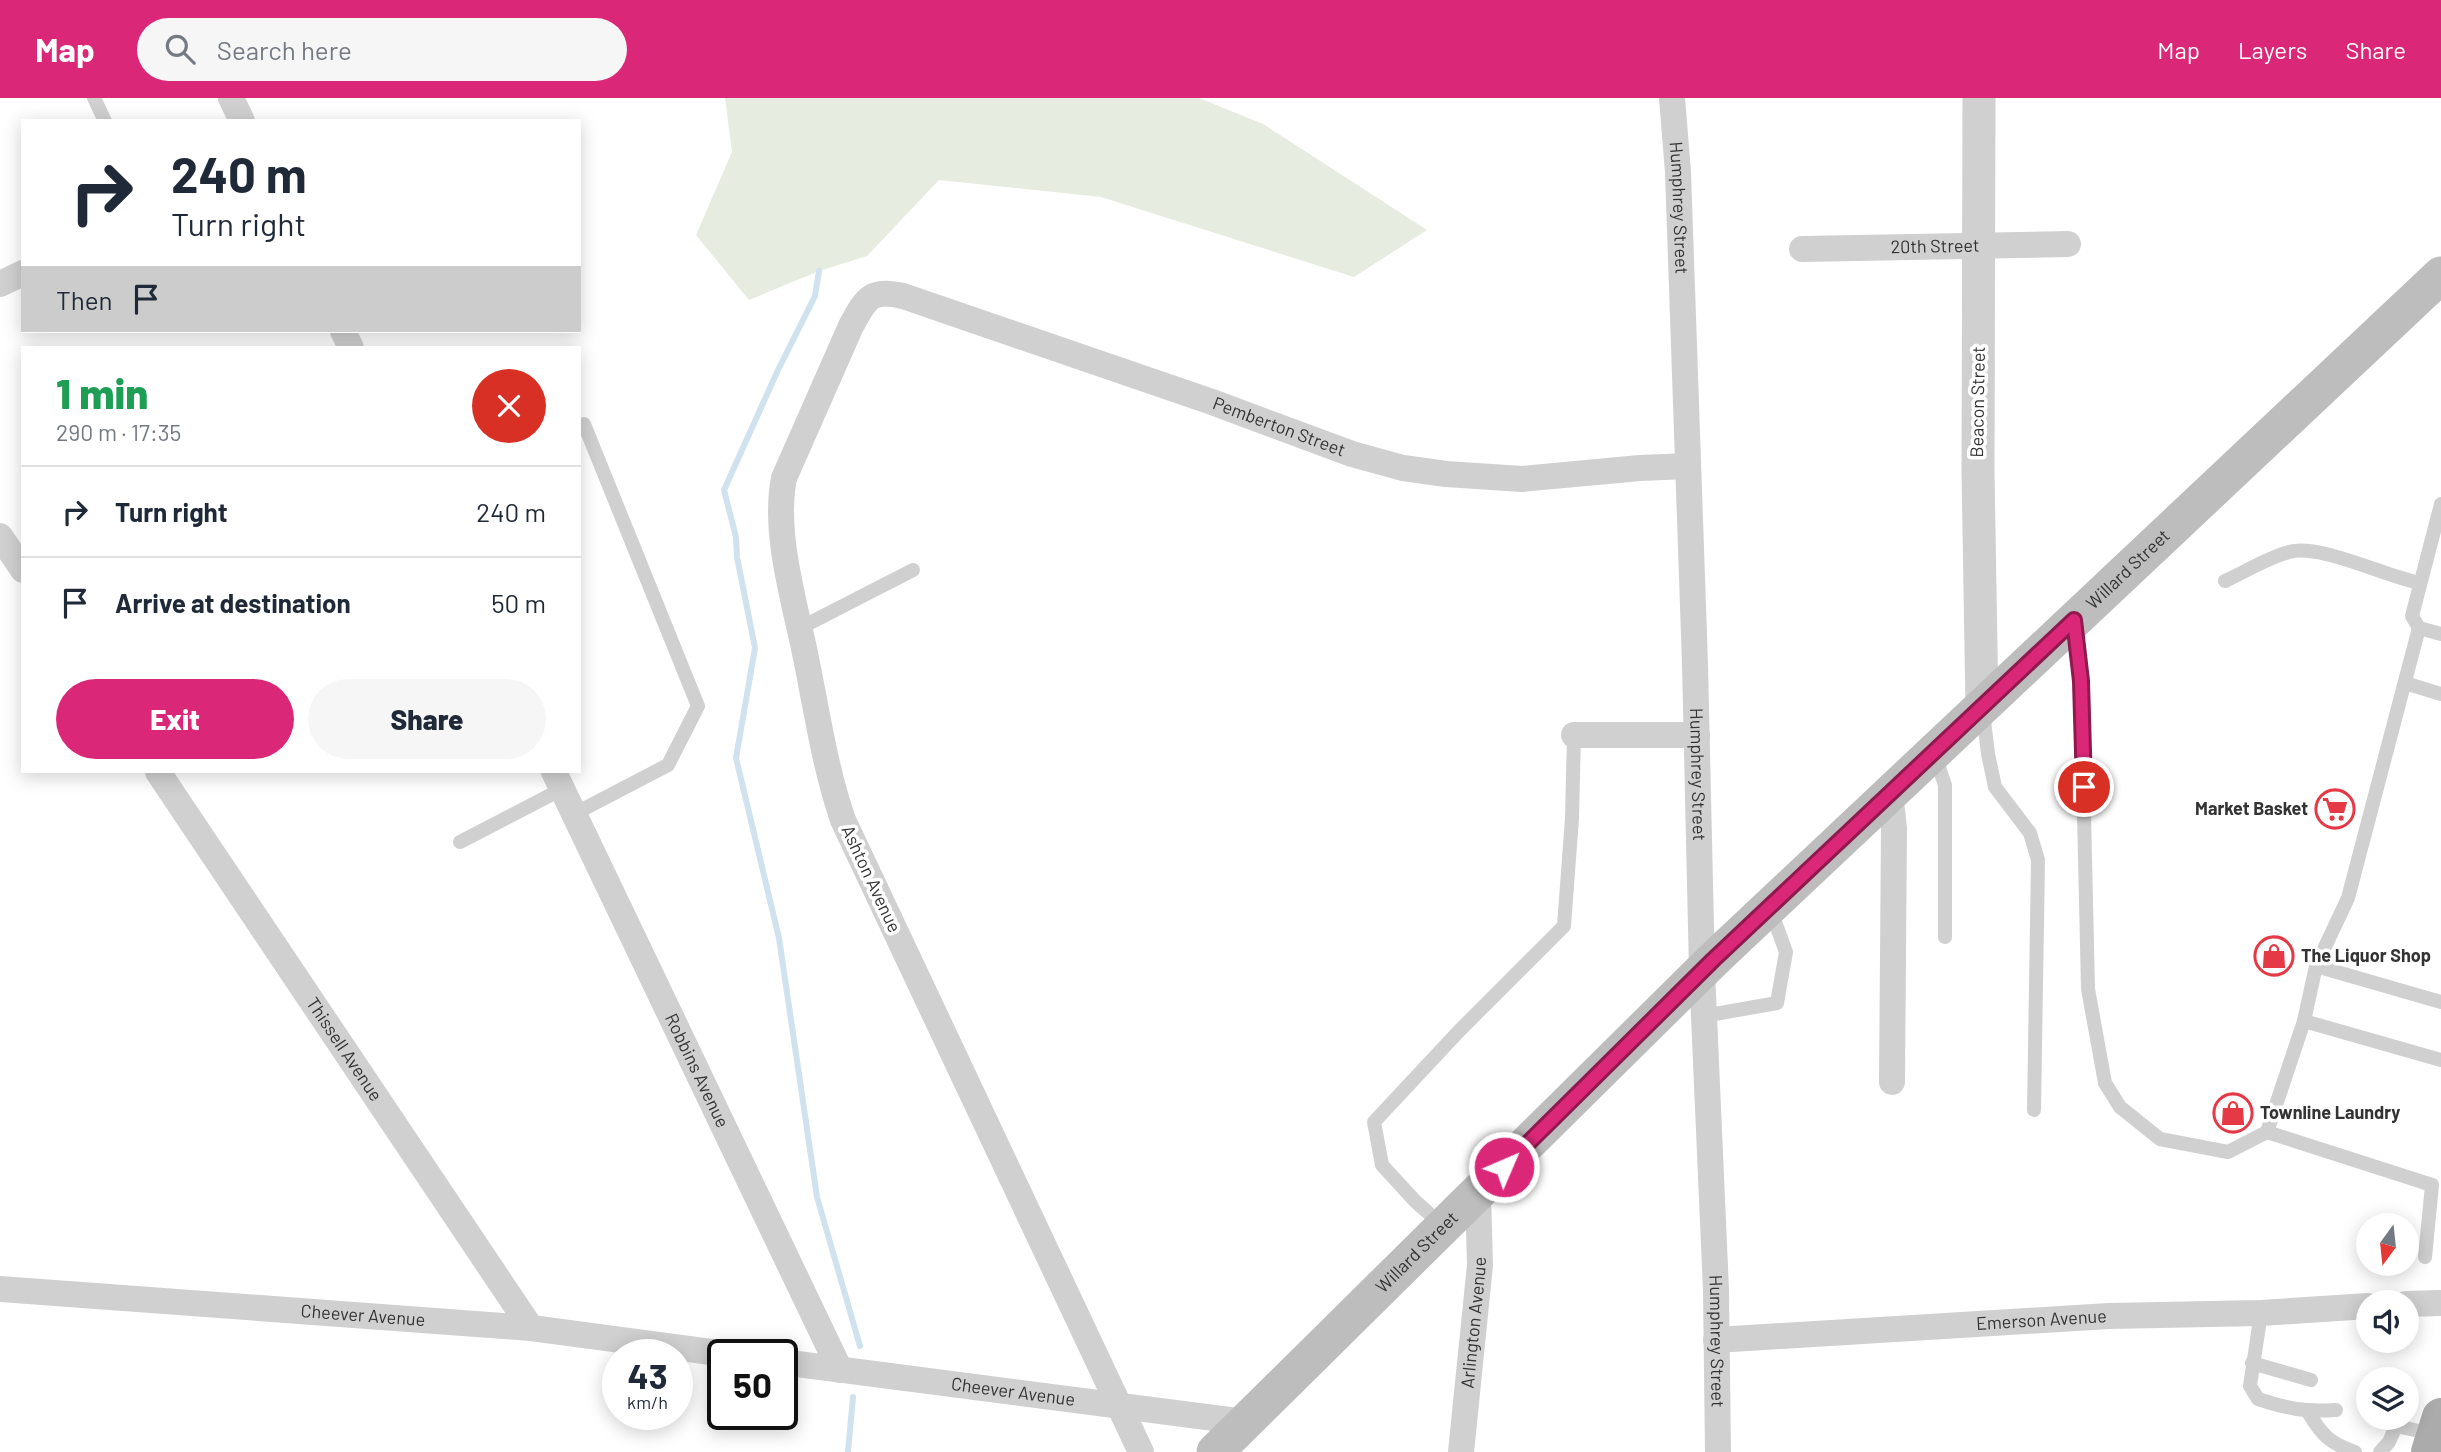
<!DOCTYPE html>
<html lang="en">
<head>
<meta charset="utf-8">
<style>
	:root { --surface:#fff; --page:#f6f6f7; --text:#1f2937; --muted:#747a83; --line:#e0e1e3; --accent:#db2777 }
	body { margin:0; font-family:Barlow,sans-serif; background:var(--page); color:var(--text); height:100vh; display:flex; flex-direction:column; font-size:26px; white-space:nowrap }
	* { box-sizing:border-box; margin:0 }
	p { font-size:23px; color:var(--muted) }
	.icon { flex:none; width:38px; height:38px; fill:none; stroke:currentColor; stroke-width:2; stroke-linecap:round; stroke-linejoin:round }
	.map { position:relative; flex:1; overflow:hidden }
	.panel { position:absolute; left:21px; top:248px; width:560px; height:427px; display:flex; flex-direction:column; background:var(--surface); border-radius:0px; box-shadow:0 4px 18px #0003 }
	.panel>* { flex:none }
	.banner { position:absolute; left:21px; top:21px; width:560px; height:214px; border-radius:0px; box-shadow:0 4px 18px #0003; background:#fff; color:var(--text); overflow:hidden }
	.needle { width:46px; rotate:195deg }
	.controls { position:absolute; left:2356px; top:1115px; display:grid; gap:14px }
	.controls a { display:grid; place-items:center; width:63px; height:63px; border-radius:50%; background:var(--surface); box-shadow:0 4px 18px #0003; font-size:35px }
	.speed { position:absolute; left:602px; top:1241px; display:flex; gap:14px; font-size:35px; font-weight:700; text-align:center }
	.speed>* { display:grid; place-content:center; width:91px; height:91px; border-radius:50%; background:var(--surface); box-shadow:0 4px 18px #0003; line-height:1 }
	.speed small { font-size:18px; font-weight:400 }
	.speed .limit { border:4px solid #111; border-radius:10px; background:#fff; color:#111 }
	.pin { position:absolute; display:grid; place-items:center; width:60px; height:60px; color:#fff; margin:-30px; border:4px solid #fff; border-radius:50%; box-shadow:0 2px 7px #0007 }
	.me { position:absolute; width:77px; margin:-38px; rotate:45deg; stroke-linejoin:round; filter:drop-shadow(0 0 5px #0008) }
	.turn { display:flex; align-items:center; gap:24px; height:147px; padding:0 35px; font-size:32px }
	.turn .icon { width:91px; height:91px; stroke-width:2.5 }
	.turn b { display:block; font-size:49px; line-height:60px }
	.then { display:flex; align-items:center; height:66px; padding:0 35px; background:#0003; gap:14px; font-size:26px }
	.round { display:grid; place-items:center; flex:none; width:74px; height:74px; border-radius:37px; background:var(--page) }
	.summary { display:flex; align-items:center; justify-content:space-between; height:119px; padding:0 35px }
	h1 { font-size:42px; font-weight:800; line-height:52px; color:#1e9e55 }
	.action { display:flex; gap:14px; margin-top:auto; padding:14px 35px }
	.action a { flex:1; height:80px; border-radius:42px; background:var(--accent); color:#fff; font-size:28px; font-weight:800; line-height:80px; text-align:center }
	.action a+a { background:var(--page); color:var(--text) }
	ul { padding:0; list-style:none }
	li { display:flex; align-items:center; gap:21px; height:91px; padding:0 35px; border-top:2px solid var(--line) }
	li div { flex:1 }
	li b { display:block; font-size:26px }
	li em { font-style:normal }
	header { display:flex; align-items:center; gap:42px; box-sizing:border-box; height:98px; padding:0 35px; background:var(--accent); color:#fff }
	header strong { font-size:33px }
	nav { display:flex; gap:38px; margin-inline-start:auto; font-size:24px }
	.search { width:490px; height:63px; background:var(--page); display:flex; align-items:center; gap:18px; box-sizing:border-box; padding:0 24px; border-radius:38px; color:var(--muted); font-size:26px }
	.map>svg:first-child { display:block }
	.green { fill:#e6ecdf }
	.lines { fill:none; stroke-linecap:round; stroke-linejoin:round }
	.stream { stroke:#cfe2ee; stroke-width:6 }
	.service { stroke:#d0d0d0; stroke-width:14 }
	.minor { stroke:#d0d0d0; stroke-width:26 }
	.tertiary { stroke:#d0d0d0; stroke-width:33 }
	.secondary { stroke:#bdbdbd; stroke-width:37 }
	.primary { stroke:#ababab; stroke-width:38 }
	.route-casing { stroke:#8e194d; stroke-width:18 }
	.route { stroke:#db2777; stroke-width:12 }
	.labels { text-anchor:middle; stroke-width:7; stroke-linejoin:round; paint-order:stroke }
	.street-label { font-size:18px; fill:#333; stroke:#fff }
	.poi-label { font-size:18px; font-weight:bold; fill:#333; stroke:#fff; text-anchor:start }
</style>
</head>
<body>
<header>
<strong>Map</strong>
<div class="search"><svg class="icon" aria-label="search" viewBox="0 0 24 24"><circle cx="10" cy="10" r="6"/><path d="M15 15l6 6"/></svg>Search here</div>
<nav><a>Map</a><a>Layers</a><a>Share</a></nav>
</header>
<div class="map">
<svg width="2441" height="1354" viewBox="0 0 2441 1354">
	<rect width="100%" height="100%" fill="#fff"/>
	<!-- green -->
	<path class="green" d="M725 0H1199L1263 26 1427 132 1354 179 1101 99 939 82 867 158 819 173 749 202 696 137 732 54Z"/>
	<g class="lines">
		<!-- stream -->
		<g class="stream">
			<path d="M819 173 815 198 778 272 724 392 736 439 737 459 755 550 736 660 779 840 817 1099 860 1248"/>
			<path d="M848 1354 853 1299"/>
		</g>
		<!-- service -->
		<g class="service">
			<path d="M94 0 105 23"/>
			<path d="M2441 406 2412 518 2419 530 2441 536"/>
			<path d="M2225 483C2245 474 2267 460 2289 454 2319 445 2387 479 2420 485"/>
			<path d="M2075 527 2081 583 2088 891 2105 985 2120 1009 2160 1041 2228 1054 2267 1034"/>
			<path d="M800 530 913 472"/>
			<path d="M2419 530 2348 800 2316 868 2304 923 2267 1034 2432 1087 2425 1159"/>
			<path d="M2405 585 2441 596"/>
			<path d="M1983 614 1988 656 1995 689 2030 735 2038 762 2034 1012"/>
			<path d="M1934 655 1945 687V839"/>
			<path d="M574 716 668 667 698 608 584 326 579 328"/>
			<path d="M460 744 562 691"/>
			<path d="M2316 868 2441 904"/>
			<path d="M1704 918 1777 905 1786 854 1770 810"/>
			<path d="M2304 923 2441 962"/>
			<path d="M1442 1127 1415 1103 1382 1067 1374 1024 1459 933 1564 828 1572 720 1574 637"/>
			<path d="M2261 1215 2250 1288 2258 1301C2289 1311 2304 1314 2336 1312"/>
			<path d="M2252 1265 2311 1282"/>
			<path d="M2308 1314C2322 1337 2329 1345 2355 1354"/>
			<path d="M2380 1354 2389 1344 2396 1328 2433 1336"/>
		</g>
		<!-- minor -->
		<g class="minor">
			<path d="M231 0 242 23"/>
			<path id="s1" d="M1672 0 1678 74 1695 566 1702 873 1716 1192 1718 1354"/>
			<path id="s2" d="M1802 151 2068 146"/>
			<path d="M0 186 23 175"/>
			<path d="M343 233 351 250"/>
			<path d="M0 438 23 472"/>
			<path d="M1574 637H1697"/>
			<path id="s3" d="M158 674 531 1230"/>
			<path id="s4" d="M554 674 840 1272"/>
			<path d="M1890 695 1894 730 1892 984"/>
			<path id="s5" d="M0 1191 531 1230 726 1256"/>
			<path d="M2406 1206 2441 1205"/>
			<path id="s6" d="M1716 1242 2109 1218 2261 1215 2368 1208"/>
			<path id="s7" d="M782 1264 1245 1324"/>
			<path id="s8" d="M1141 1354 843 722C825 670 817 614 806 560 795 505 773 436 784 380L851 228C866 201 870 190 903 198L1212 304 1352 356 1403 370 1446 376 1522 381 1640 370 1688 368"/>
			<path id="s9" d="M1461 1354 1480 1167 1478 1094"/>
		</g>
		<!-- tertiary -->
		<path class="tertiary" d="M1979 0 1978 373 1982 609"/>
		<!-- secondary -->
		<path class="secondary" id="s10" d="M1215 1354 1713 862 2441 177"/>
		<!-- primary -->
		<path class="primary" d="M2430 1354 2441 1319"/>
	</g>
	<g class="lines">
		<!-- route casing -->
		<g class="route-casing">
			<path id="route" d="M1504 1069 1713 862 2074 522 2081 583 2084 689"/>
		</g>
		<!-- route -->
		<use href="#route" class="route"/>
	</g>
	<!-- icons -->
	<defs>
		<g id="supermarket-ring" transform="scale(2.0125)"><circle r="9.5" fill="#fff" stroke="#e63946" stroke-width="1.5"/><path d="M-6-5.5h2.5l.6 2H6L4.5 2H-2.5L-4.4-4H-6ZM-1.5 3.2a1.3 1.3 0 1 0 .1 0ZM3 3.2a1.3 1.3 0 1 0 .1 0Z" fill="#e63946"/></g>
		<g id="shop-ring" transform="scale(2.0125)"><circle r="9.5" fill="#fff" stroke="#e63946" stroke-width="1.5"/><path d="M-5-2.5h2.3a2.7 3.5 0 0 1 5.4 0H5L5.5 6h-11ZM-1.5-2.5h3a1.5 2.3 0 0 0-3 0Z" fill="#e63946"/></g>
	</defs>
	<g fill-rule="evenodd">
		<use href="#supermarket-ring" x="2335" y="711"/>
		<use href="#shop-ring" x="2274" y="858"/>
		<use href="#shop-ring" x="2233" y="1015"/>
	</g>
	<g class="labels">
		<!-- street labels -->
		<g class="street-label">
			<text dy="6" stroke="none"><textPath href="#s1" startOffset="110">Humphrey Street</textPath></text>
			<text dy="6" stroke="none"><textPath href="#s2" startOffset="133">20th Street</textPath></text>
			<text transform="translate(1978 304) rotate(-89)" y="6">Beacon Street</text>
			<text dy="6" stroke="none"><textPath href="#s8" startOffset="1680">Pemberton Street</textPath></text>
			<text dy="6" stroke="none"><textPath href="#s10" startOffset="1270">Willard Street</textPath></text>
			<text dy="6" stroke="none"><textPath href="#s1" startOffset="677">Humphrey Street</textPath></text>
			<text transform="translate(871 781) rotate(65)" y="6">Ashton Avenue</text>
			<text dy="6" stroke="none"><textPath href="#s3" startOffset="334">Thissell Avenue</textPath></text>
			<text dy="6" stroke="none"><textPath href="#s4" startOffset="331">Robbins Avenue</textPath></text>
			<text dy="6" stroke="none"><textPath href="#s10" startOffset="284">Willard Street</textPath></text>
			<text dy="6" stroke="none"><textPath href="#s5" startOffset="364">Cheever Avenue</textPath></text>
			<text dy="6" stroke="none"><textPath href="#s6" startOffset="326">Emerson Avenue</textPath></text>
			<text dy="6" stroke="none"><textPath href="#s9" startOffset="130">Arlington Avenue</textPath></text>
			<text dy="6" stroke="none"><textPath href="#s1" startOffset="1244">Humphrey Street</textPath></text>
			<text dy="6" stroke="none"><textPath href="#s7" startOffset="233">Cheever Avenue</textPath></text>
		</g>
		<!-- poi labels -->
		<g class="poi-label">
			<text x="2308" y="717" text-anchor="end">Market Basket</text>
			<text x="2301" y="864">The Liquor Shop</text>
			<text x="2260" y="1021">Townline Laundry</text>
		</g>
	</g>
</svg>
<div class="controls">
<a><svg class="needle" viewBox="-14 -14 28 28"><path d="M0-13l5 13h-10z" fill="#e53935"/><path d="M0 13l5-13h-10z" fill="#747a83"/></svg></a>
<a><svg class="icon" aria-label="sound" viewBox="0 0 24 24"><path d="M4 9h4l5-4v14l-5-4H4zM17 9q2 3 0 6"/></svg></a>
<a><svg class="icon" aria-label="layers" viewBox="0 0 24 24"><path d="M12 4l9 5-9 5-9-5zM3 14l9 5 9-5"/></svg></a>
</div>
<div class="speed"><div>43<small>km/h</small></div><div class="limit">50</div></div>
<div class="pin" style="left:2084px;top:689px;background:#d93025"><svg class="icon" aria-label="arrive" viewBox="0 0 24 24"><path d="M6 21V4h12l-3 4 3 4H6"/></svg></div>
<svg class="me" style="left:1504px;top:1069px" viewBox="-20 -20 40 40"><circle r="17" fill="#db2777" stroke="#fff" stroke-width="3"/><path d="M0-11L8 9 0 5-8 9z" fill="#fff"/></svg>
<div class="banner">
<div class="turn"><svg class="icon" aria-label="right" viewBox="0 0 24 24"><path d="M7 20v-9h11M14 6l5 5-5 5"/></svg><div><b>240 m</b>Turn right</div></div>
<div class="then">Then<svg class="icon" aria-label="arrive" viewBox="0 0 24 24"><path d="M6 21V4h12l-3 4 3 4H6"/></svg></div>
</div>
<section class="panel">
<div class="summary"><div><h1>1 min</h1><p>290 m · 17:35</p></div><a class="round" style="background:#d93025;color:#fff"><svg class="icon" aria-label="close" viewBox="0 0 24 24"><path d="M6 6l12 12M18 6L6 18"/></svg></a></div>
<ul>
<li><svg class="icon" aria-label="right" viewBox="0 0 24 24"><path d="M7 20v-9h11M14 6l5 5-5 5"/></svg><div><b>Turn right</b></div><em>240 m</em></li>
<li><svg class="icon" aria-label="arrive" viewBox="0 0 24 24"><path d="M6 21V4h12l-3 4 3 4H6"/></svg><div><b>Arrive at destination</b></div><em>50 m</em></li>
</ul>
<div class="action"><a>Exit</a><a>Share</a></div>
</section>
</div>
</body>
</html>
